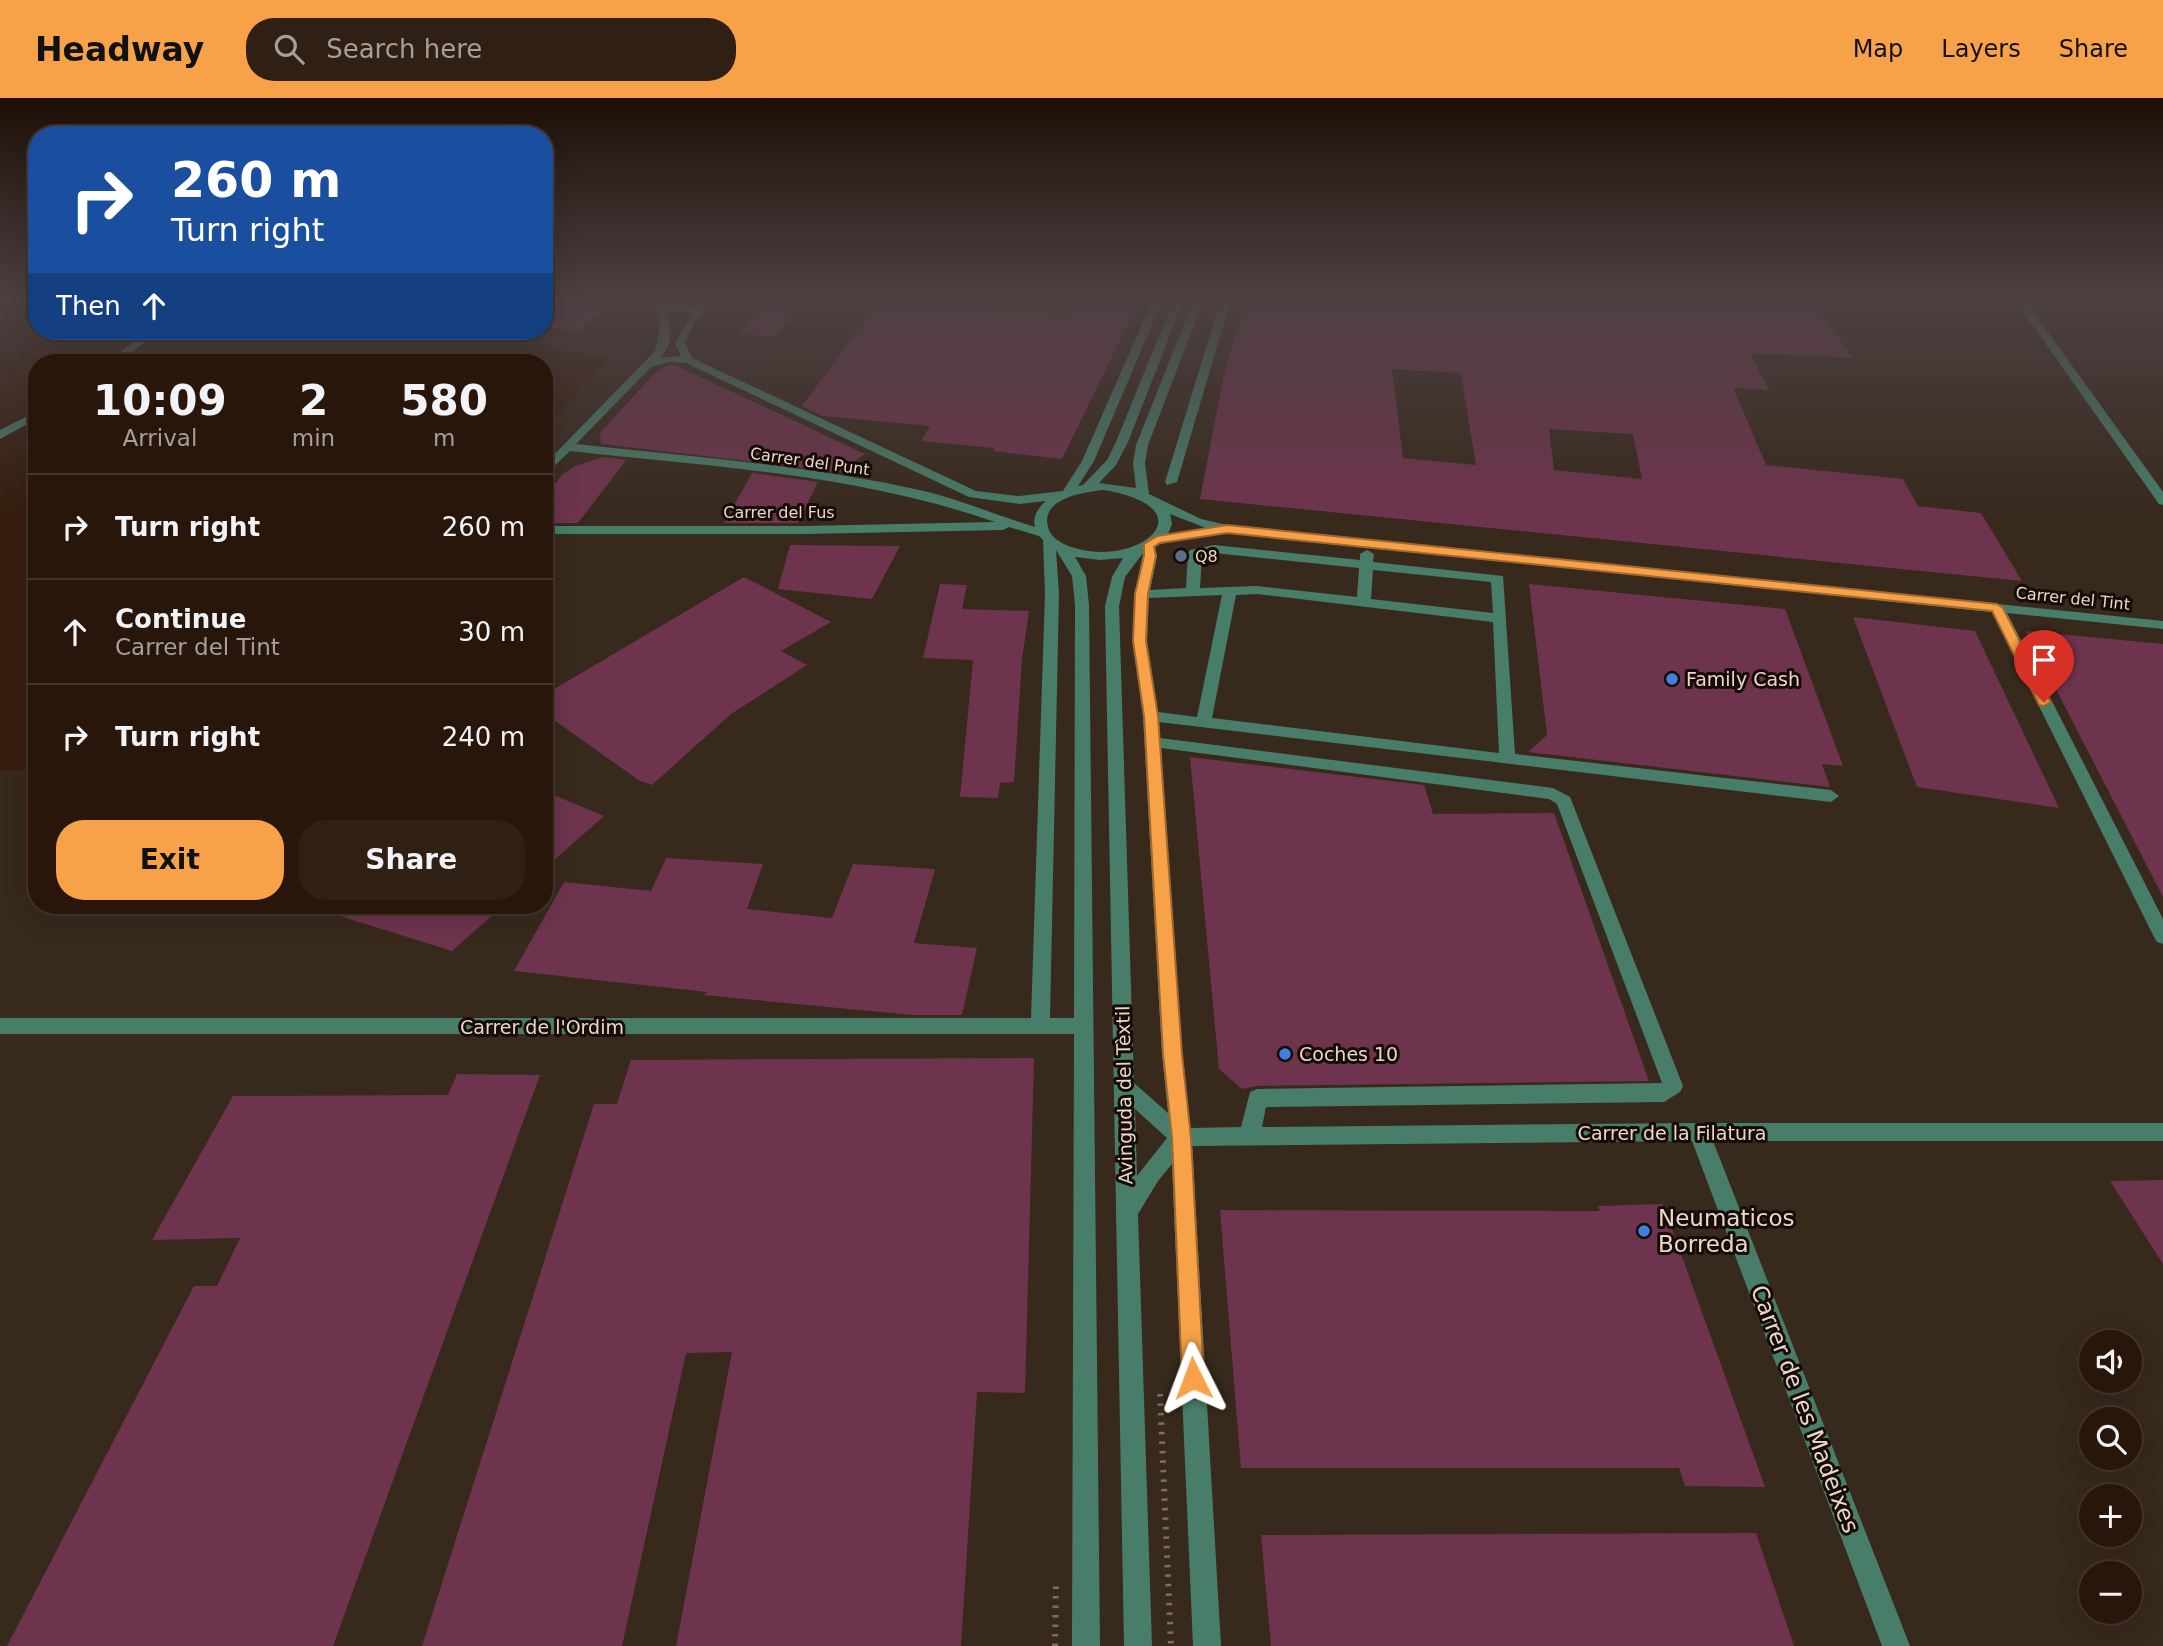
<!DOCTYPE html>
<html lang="en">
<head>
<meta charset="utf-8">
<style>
	:root { --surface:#28160a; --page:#301f13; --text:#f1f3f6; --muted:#a59f9c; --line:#44352b; --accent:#f7a149 }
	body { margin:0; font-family:"DejaVu Sans",sans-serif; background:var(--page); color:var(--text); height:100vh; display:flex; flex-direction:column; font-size:26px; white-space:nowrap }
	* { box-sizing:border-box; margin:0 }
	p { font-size:23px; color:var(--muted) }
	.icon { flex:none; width:38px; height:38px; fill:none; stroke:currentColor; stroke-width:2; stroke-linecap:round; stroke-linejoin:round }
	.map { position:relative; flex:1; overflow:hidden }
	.sheet { position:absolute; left:28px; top:256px; width:525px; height:560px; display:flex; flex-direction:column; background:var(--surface); border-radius:28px; box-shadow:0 7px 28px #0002,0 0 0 2px var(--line) }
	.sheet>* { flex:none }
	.banner { position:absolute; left:28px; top:28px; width:525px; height:214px; border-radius:28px; box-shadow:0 7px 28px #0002,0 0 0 2px var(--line); background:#1a4fa0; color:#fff; overflow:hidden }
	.tools { position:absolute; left:2079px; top:1232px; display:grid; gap:14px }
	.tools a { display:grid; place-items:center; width:63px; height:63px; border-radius:50%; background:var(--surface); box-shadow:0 7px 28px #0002,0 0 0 2px var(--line); font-size:35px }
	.pin { position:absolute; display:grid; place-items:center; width:60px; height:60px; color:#fff; margin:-72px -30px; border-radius:50% 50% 50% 0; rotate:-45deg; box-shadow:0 0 7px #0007 }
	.pin .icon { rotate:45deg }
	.me { position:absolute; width:77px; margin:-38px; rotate:357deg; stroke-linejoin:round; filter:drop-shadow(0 0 5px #0008) }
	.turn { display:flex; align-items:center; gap:24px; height:147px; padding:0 28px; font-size:32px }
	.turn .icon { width:91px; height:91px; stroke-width:2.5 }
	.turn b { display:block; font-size:49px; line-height:60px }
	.then { display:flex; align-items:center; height:66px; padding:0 28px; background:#0003; gap:14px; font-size:26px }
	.eta { display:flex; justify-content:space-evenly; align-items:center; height:119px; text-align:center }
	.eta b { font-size:42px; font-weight:700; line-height:49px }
	.cta { display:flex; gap:14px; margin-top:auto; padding:14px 28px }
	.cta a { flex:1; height:80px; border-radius:28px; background:var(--accent); color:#111; font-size:28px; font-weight:700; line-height:80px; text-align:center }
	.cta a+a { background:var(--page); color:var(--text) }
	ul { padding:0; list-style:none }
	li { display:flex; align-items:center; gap:21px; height:105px; padding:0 28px; border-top:2px solid var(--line) }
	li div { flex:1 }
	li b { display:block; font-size:26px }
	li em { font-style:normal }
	header { display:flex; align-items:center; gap:42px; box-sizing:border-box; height:98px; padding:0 35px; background:var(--accent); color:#111 }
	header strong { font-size:33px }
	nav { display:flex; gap:38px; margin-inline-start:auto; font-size:24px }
	.search { width:490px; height:63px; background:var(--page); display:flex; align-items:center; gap:18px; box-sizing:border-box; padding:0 24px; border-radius:28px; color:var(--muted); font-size:26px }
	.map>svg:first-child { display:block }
	.industrial { fill:#37291c; fill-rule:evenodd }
	.building { fill:#6e344d; fill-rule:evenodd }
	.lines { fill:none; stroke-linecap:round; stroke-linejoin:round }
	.path { stroke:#816b5f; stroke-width:6; stroke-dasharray:2.5 7; stroke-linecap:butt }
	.minor { fill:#487e69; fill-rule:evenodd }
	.route { fill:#f7a149; stroke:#a1692f; stroke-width:2 }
	.service-dot { fill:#5c6f8a; stroke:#160b05; stroke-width:2.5 }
	.shop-dot { fill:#3f7fe0; stroke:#160b05; stroke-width:2.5 }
	.labels { text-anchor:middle; stroke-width:6; stroke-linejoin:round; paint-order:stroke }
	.far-street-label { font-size:16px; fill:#e9d7ce; stroke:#160b05 }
	.far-poi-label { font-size:16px; fill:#e9d7ce; stroke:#160b05; text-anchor:start }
	.poi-label { font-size:19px; fill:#e9d7ce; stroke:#160b05; text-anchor:start }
	.street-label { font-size:19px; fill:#e9d7ce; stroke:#160b05 }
	.near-poi-label { font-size:23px; fill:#e9d7ce; stroke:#160b05; text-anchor:start }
	.near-street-label { font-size:23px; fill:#e9d7ce; stroke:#160b05 }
</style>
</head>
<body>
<header>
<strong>Headway</strong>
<div class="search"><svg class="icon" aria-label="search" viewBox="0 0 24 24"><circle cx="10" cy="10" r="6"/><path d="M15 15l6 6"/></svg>Search here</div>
<nav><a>Map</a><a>Layers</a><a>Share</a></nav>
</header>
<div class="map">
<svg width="2163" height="1548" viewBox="0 0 2163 1548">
	<rect width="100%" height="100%" fill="#361d0e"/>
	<!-- industrial -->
	<path class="industrial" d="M544 201H2163V1548H0V672H37V807H544V332L609 260 461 233H544ZM2091 1244H2130V1283H2091ZM2091 1321H2130V1360H2091ZM2091 1398H2130V1437H2091ZM2091 1475H2130V1514H2091Z"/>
	<!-- building -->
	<g class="building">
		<path d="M544 201H583L608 204 602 209 606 210 578 233 544 229Z"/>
		<path d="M771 201 806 204 773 239 739 236Z"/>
		<path d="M881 201 1065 215 1073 201H1140L1062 361 993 353 994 350 921 343 930 328 822 318 802 308Z"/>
		<path d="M1246 201H1812L1853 260 1750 255 1769 292 1733 290 1766 367 1903 381 1918 408 1981 415 2022 483 1200 401 1224 276ZM1392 271 1461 275 1476 367 1403 360ZM1549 331 1633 336 1642 381 1554 372Z"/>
		<path d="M675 267 681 270 865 356 840 374 601 346 600 335 655 275 666 268Z"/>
		<path d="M603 359 626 362 578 425H544V400L563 376 575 368Z"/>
		<path d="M752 375 818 384 798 425H724Z"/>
		<path d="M790 447 900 448 872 501 778 491Z"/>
		<path d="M744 479 831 524 781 553 807 567 731 616 652 687 640 683 544 615V597Z"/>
		<path d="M940 486 967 487 962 511 1029 513 1022 562 1014 684 1000 685 998 700 960 699 973 562 923 560Z"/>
		<path d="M1529 486 1785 511 1843 668 1822 666 1830 689 1528 654 1547 637Z"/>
		<path d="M1853 519 1975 533 2059 710 1917 689Z"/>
		<path d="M2026 533 2163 546V799Z"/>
		<path d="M1190 659 1424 687 1433 716 1554 715 1649 983 1257 988 1242 991 1219 971Z"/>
		<path d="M544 693 604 718 544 771Z"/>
		<path d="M666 760 763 766 747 811 832 820 853 766 935 771 914 845 977 850 962 917H912L703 897 707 894 514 873 564 784 651 793Z"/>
		<path d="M322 807H504L452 853 321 812Z"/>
		<path d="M1034 960 1025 1295 977 1294 961 1548H676L732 1254 686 1255 622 1548H422L594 1006H617L631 962Z"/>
		<path d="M457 976 540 977 333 1548H7L194 1188H217L240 1140 152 1142 233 998 448 997Z"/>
		<path d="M2163 1082V1166L2110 1083Z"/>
		<path d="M1663 1106 1765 1389 1685 1388 1679 1370H1241L1220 1112 1600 1113 1598 1108Z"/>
		<path d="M1756 1435 1794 1548H1271L1261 1437Z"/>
	</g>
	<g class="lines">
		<!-- path -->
		<g class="path">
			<path d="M1160 1296 1171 1548"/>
			<path d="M1055 1548 1056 1482"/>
		</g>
		<!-- minor -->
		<g class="minor">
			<path d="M654 201 694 209 705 201H717L702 213 703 215 695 223 685 245 692 260 976 393 1019 398 1063 393 1082 363 1153 201H1163L1094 363 1078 388 1083 387 1107 362 1116 344 1174 201H1184L1128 344 1116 367 1099 385 1136 390 1133 365 1136 347 1194 201H1204L1148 347 1145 365 1149 396 1201 421 1227 427 2163 523V531L2007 515 2163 821V846L2157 844 2154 839 1992 514 1221 434 1159 446 1155 449 1157 458 1150 492 1186 490 1188 455 1190 452 1214 447 1360 462V456L1367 452 1374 456 1373 464 1503 478 1515 656 1831 692 1839 698 1831 704 1159 624 1160 640 1553 690 1570 699 1683 988 1680 994 1664 1004 1266 1009 1262 1029 1699 1025H2163V1043H1713L1910 1548H1882L1692 1043 1192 1048 1221 1548H1193L1172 1066 1158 1083 1138 1116 1152 1548H1124L1105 508 1112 479 1123 460 1100 462 1075 459 1086 478 1089 507 1100 1548H1072L1074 936H0V920H1031L1045 495 1043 442 1039 438 1009 429 1003 432 804 436H544V428H804L995 424C858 376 714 369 570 353L544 378V367L655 253 661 224 657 219ZM665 209 692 216 675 245 681 258 660 260C676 243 669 228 665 209ZM669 264 686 265 969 399 1019 406 1046 403C1038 410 1032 419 1035 429 998 418 962 402 924 393 810 367 692 359 576 346L651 269ZM1103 392C1214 410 1135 475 1066 447 1058 443 1050 438 1048 429 1040 400 1085 394 1103 392ZM1170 416 1206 430 1168 436 1172 426ZM1056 452 1072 478 1075 507 1074 920H1050L1059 495ZM1143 455 1135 496 1133 543 1143 618 1162 956 1168 1015 1134 985 1119 508 1125 479ZM1214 455 1359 470 1357 499 1257 488 1200 490 1202 458ZM1373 472 1491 484 1493 515 1371 501ZM1257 496 1493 524 1499 655 1212 620 1236 497ZM1222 497 1197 619 1158 614 1147 543 1149 500ZM1161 650 1549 701 1557 706 1662 985 1257 991 1250 994 1241 1029 1190 1030 1182 956ZM1135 1011 1167 1040 1137 1078Z"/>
			<path d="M1221 201H1231L1177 384 1167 387 1165 384Z"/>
			<path d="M2014 201H2024L2163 394V407L2159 406Z"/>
			<path d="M148 233H159L119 264H107Z"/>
			<path d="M37 313V321L0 341V332Z"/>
		</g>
	</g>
	<!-- sky -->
	<linearGradient id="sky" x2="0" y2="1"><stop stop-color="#1e1008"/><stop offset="0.48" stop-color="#4c4041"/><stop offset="1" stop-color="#4c4041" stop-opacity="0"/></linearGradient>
	<rect width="2163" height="418" fill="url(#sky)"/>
	<!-- route -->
	<path class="route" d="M1227 427 1997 506 2003 510 2051 604 2044 608 2039 607 1992 513 1227 435 1160 445 1154 449 1156 458 1148 496 1146 543 1158 618 1182 956 1191 1040 1204 1280 1201 1288 1193 1291 1186 1288 1182 1280 1172 1040 1163 956 1144 618 1133 543 1135 496 1144 458V446L1157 438Z"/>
	<!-- markers -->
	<circle class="service-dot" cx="1181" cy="458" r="7"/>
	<g class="shop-dot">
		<circle cx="1672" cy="581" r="7"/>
		<circle cx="1285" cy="956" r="7"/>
		<circle cx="1644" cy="1133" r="7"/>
	</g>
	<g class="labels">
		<!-- far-street labels -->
		<g class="far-street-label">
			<text transform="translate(810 363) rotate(8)" y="6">Carrer del Punt</text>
			<text x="779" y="420">Carrer del Fus</text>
			<text transform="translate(2073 500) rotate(6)" y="6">Carrer del Tint</text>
		</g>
		<!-- far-poi labels -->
		<g class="far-poi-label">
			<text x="1195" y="464">Q8</text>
		</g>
		<!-- poi labels -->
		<g class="poi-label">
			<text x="1686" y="588">Family Cash</text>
			<text x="1299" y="963">Coches 10</text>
		</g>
		<!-- street labels -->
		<g class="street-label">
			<text x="542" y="936">Carrer de l'Ordim</text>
			<text transform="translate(1124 997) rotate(-91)" y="7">Avinguda del Tèxtil</text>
			<text x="1672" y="1042">Carrer de la Filatura</text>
		</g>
		<!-- near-poi labels -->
		<g class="near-poi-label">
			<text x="1658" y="1128">Neumaticos<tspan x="1658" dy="26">Borreda</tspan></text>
		</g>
		<!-- near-street labels -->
		<g class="near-street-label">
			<text transform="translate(1805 1311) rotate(69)" y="8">Carrer de les Madeixes</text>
		</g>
	</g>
</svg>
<div class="tools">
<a><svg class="icon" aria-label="sound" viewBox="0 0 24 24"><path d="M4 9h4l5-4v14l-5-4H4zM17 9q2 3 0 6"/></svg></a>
<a><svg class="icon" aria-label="search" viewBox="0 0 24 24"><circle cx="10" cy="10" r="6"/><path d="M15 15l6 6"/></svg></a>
<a>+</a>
<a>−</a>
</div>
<div class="pin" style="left:2044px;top:604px;background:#d93025"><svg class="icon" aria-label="arrive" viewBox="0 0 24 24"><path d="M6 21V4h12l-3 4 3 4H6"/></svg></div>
<svg class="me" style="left:1193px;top:1280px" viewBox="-20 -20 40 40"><path d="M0-17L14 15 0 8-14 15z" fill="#f7a149" stroke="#fff" stroke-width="4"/></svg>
<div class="banner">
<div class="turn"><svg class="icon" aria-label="right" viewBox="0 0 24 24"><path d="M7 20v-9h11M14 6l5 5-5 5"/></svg><div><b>260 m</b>Turn right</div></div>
<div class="then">Then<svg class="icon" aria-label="ahead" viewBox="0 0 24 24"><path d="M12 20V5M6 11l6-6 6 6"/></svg></div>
</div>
<section class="sheet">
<div class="eta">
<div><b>10:09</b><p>Arrival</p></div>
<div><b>2</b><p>min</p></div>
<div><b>580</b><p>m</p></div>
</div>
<ul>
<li><svg class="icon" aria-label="right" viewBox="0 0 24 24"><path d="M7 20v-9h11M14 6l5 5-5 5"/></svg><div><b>Turn right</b></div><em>260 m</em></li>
<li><svg class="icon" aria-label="ahead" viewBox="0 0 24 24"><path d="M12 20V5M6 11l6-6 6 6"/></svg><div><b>Continue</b><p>Carrer del Tint</p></div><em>30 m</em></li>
<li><svg class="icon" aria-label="right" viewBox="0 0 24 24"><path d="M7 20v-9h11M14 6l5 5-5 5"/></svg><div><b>Turn right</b></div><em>240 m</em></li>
</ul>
<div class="cta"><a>Exit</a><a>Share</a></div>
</section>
</div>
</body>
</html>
